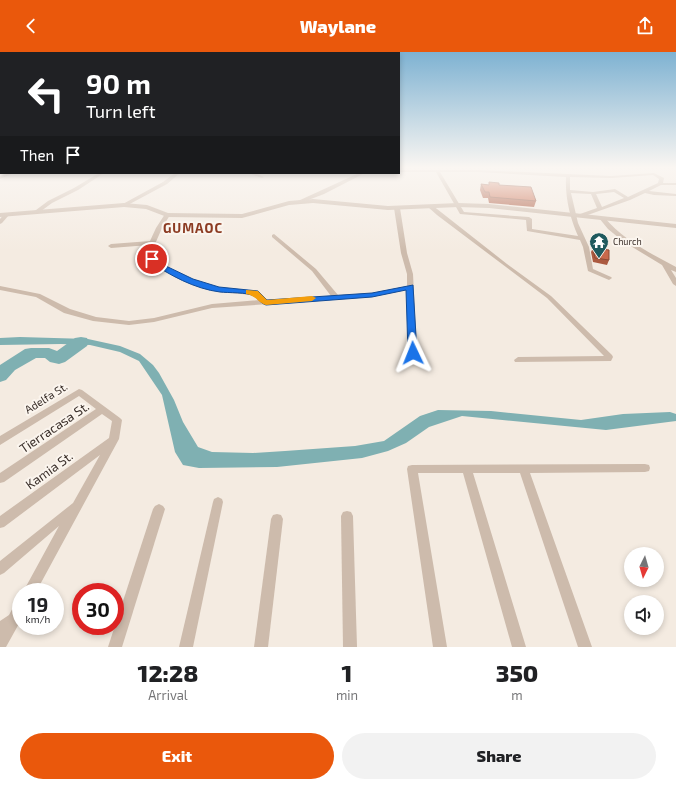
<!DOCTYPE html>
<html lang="en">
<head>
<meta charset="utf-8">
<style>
	:root { --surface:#fff; --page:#f2f2f2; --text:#202124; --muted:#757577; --accent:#ea580c }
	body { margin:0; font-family:"Exo 2",sans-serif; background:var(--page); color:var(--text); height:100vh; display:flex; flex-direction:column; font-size:15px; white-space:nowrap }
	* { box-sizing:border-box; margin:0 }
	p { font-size:13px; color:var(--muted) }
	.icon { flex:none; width:22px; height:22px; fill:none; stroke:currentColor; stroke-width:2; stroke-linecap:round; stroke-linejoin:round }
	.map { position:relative; height:595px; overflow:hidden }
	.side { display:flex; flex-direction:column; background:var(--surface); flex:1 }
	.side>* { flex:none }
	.guide { position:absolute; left:0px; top:0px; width:400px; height:122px; box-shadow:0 2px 6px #0003; background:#202124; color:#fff; overflow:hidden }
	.needle { width:26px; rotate:185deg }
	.tools { position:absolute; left:624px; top:495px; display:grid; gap:8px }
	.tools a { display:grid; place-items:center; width:40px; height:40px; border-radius:50%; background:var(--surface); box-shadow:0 2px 6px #0003; font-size:20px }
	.speed { position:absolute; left:12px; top:531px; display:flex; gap:8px; font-size:20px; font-weight:700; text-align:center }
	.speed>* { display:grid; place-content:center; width:52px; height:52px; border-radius:50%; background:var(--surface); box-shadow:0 2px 6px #0003; line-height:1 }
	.speed small { font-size:10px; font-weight:400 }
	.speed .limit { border:6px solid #d22; background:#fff; color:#111 }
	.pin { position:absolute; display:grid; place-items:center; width:34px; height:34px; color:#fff; margin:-17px; border:2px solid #fff; border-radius:50%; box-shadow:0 1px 4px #0007 }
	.me { position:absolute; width:44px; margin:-22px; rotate:358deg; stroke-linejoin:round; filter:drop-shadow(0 0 3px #0008) }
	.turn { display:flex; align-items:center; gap:14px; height:84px; padding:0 20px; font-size:18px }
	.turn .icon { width:52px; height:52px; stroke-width:2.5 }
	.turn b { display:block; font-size:28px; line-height:34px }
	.then { display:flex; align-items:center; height:38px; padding:0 20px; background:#0003; gap:8px; font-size:15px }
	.eta { display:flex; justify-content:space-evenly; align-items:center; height:68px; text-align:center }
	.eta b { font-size:24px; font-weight:800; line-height:28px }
	.button { display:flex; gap:8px; margin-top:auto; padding:8px 20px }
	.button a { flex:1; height:46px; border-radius:24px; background:var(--accent); color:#fff; font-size:16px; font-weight:800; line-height:46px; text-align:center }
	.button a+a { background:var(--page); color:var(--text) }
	header { display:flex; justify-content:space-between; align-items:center; height:52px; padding:0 20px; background:var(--accent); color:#fff; font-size:18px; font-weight:800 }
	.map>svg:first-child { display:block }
	.water { fill:#7fb0b2 }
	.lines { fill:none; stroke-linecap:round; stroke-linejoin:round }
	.river { fill:#7fb0b2; fill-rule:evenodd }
	.minor { fill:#cdbbac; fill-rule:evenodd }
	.tertiary { fill:#cdbbac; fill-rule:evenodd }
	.wall { fill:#ac5a40 }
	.building { fill:#c8694b; stroke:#8c4a34 }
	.route { fill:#1a73e8; stroke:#114b97 }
	.slow { fill:#f59e0b }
	.labels { text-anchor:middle; stroke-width:4; stroke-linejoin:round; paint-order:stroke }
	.far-poi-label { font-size:9px; fill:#3b302b; stroke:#fbf5ee; text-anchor:start }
	.street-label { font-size:11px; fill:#3b302b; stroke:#fbf5ee }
	.far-district-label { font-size:13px; font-weight:bold; letter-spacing:1px; fill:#8c3b22; stroke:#fbf5ee }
	.near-street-label { font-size:13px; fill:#3b302b; stroke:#fbf5ee }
</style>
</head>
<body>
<header><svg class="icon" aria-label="back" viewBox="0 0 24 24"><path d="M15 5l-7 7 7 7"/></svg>Waylane<svg class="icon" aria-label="share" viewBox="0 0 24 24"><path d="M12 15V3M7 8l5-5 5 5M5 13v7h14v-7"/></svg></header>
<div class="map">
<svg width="676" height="595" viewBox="0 0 676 595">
	<rect width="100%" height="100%" fill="#f4ebe1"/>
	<!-- water -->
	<path class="water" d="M20 285 88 287 120 294 140 302 153 313 159 321 174 348 183 370 198 395 212 400 253 401 285 399 355 394 384 389 420 364 438 358 491 359 581 368 623 362 670 360 676 362V369L606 378 462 364 429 375 406 391 388 399 362 406 277 415 199 416 183 413 175 400 162 343 139 309 120 300 90 293 61 292 0 293V286Z"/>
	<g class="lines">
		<!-- river -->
		<path class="river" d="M81 285 87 286 89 290 87 294 65 310 59 312 50 310 45 306H36L15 318 6 328 0 330V313L25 297 31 296H49L57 299 75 286Z"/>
		<!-- minor -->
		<g class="minor">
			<path d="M399 118H478L611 124 654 121 664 126 663 131H676V133H661L649 139 676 142V144L654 143 645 141 630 148 582 165 579 163 580 162 597 156 591 142 571 141 578 171 589 195 593 217 611 225 612 226 609 228 588 219 583 195 580 188 527 179 526 168 460 162 436 120H399ZM440 120H478L566 125C565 145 570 166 578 184L532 177V167L529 165 464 160ZM653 123 659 127 658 131 628 145 615 137 593 140 570 138V125L611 126ZM614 140 624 146 602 155 596 142Z"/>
			<path d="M8 121H14L0 127V124Z"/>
			<path d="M99 121H104L78 138 52 151 37 162 32 161 48 149 74 136Z"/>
			<path d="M175 121H180L167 132 126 154 121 153 163 130Z"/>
			<path d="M248 121H255L264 125 262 126Z"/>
			<path d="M359 121H365L324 142 303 150 298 149Z"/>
			<path d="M428 153H432L507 212 551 244 612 303 613 305 611 309 515 310 514 308 518 305 604 304 547 246 437 163 428 155Z"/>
			<path d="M397 154 400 156 407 201 413 222 417 301 413 304 409 301 407 238 372 245 212 256 154 270 129 273 93 269 64 261 36 245 0 238V234L40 242 70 257 96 265 129 269 154 266 212 252 260 248 253 243 218 240 189 230 163 218 150 208 146 199 149 193 111 196 108 194 111 192 150 189 156 176 165 162 167 161 170 163 162 176 152 199 155 206 167 216 193 228 219 236 255 239 268 248 331 244 312 219 272 185V183L274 182 316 217 338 243 372 241 407 234V222L401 201 394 156Z"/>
			<path d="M4 162 9 163 2 171 0 172V167Z"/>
			<path d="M600 165H604C623 188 650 201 676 215V220L671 218 676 226V234L673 232 662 213 624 190 608 177 599 166Z"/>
			<path d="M79 337 82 338 120 366 122 368 119 387 36 540H23L59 474 4 521 0 523V509L73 451 100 403 4 475 0 476V464L109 386 112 369 102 362 4 430 0 431V421L96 357 79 344 0 393V384Z"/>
			<path d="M645 412 649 413 650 416 649 419 645 420 530 421 592 595H578L520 421H473L526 595H512L463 421H418L447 595H433L407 417 408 414 412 413Z"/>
			<path d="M218 445 222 447 223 450 193 595H179L213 450 214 447Z"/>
			<path d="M159 452 163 454 165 457 122 595H108L153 457 155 454Z"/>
			<path d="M347 459 351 460 353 464 357 595H343L341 464 343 460Z"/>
			<path d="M277 462 281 463 283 467 268 595H254L271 467 273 463Z"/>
			<path d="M21 548V568L6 595H0V569L9 563 16 550Z"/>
		</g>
		<!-- tertiary -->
		<path class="tertiary" d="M313 147 388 154 458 151 489 152 676 172V176L489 156 458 155 388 158 313 151 289 153 242 166 167 165 146 157 124 155 0 165V161L124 151 147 153 168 161 242 162 289 149Z"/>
	</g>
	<!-- wall -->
	<g class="wall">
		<path d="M489 130 499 133 536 149 534 155 489 151 488 146H483L480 138 481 132 489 133Z"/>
		<path d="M593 196 609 208 607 213 593 210 591 200Z"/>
	</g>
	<!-- building -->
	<g class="building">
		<path d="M489 130 499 131V133L531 135 536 149 490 145 489 140H485L481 132 489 133Z"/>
		<path d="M593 196 609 198V208L595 206Z"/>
	</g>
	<!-- sky -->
	<linearGradient id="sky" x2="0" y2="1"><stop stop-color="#7eb2d2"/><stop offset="0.58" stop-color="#faf6f2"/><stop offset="1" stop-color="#faf6f2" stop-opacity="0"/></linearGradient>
	<rect width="676" height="199" fill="url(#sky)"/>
	<!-- route -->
	<path class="route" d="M152 205 168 215 193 227 219 235 258 239 267 248 372 241 413 233 417 301 413 304 408 301 406 238 372 245 266 253C260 251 258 246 254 244 247 240 228 241 220 240 195 237 169 223 149 209L148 207Z"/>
	<!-- slow -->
	<path class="slow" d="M246 238 258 239 267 248 312 244 316 246 312 249 266 253C257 250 257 244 246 242Z"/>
	<!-- icons -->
	<defs>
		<g id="temple-pin" transform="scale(1)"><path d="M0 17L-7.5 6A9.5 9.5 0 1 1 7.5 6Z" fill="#1f5a5e" stroke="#fbf5ee"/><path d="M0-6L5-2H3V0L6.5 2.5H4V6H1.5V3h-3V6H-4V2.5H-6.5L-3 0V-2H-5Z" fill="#fff"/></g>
	</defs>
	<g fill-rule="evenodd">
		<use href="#temple-pin" x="599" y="190"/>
	</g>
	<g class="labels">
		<!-- far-poi labels -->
		<g class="far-poi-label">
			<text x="613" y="193">Church</text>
		</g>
		<!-- street labels -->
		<g class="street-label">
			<text transform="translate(46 346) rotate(-32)" y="4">Adelfa St.</text>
		</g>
		<!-- far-district labels -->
		<g class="far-district-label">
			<text x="193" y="181">GUMAOC</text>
		</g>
		<!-- near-street labels -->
		<g class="near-street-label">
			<text transform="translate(54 375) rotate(-34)" y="5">Tierracasa St.</text>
			<text transform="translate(49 418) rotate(-36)" y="5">Kamia St.</text>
		</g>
	</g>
</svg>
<div class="tools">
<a><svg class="needle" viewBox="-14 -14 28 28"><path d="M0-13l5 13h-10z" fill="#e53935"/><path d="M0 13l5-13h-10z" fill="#757577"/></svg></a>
<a><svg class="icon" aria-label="sound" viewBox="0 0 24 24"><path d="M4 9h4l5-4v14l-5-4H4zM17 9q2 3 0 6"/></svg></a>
</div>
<div class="speed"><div>19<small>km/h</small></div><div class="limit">30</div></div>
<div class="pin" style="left:152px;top:207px;background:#d93025"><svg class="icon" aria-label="arrive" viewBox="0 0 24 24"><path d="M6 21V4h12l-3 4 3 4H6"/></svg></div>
<svg class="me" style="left:413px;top:301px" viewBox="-20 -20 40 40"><path d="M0-17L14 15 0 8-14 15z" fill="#1a73e8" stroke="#fff" stroke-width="4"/></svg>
<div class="guide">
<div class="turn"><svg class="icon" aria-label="left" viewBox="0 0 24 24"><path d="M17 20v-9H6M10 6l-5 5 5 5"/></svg><div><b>90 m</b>Turn left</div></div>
<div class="then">Then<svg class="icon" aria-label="arrive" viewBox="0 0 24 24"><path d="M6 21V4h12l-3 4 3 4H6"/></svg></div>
</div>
</div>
<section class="side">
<div class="eta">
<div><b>12:28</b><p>Arrival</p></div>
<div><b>1</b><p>min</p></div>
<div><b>350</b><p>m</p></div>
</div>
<div class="button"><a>Exit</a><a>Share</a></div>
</section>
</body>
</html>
